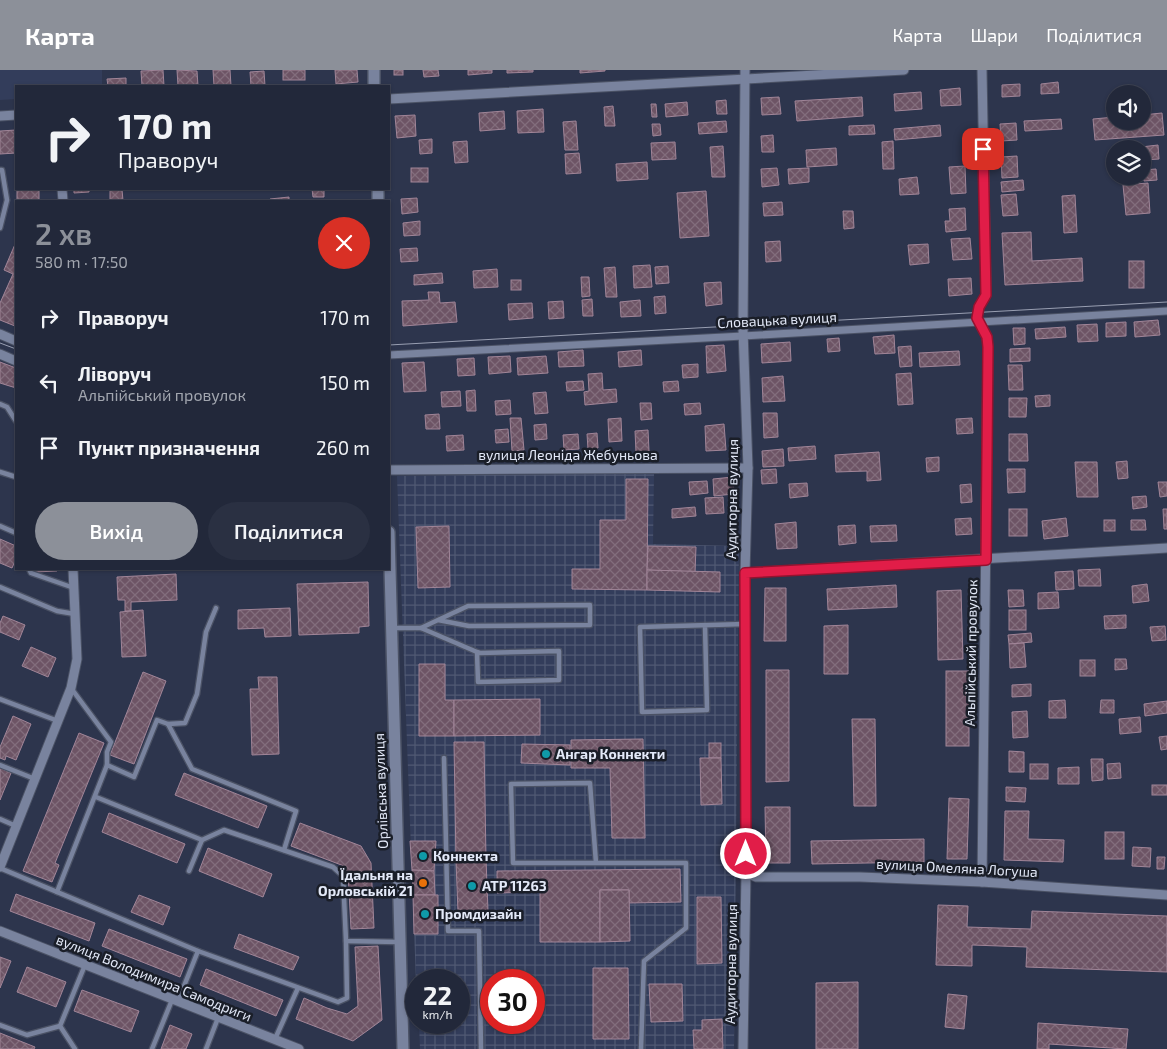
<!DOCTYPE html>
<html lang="uk">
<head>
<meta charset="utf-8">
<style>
	:root { --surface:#22283a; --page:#2a3042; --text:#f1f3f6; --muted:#a2a6af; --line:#3f4454; --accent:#8c9099 }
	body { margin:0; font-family:"Exo 2",sans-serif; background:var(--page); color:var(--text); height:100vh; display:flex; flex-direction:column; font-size:19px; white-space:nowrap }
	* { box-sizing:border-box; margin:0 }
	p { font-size:16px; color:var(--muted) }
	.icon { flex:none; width:28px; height:28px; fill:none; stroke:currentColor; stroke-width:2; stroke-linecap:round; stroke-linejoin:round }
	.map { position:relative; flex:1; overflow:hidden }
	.side { position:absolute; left:15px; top:130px; width:375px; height:370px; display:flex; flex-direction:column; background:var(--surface); border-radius:0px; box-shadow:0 1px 4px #0004,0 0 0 1px var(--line) }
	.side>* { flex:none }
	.banner { position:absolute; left:15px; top:15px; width:375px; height:105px; border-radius:0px; box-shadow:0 1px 4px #0004,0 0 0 1px var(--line); background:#22283a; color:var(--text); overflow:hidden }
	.controls { position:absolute; left:1106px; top:15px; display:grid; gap:10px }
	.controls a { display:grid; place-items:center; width:45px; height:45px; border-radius:50%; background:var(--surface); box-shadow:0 1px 4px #0004,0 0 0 1px var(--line); font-size:25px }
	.speed { position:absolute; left:405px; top:899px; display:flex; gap:10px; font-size:25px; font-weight:700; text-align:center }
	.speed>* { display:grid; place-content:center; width:65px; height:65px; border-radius:50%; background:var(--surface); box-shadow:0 1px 4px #0004,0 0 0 1px var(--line); line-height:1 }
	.speed small { font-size:12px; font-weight:400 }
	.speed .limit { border:8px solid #d22; background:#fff; color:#111 }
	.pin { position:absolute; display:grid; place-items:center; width:42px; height:42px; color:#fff; margin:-21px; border-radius:10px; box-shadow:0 2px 8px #0006 }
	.me { position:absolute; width:55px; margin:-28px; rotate:0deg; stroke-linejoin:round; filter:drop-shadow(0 0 4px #0008) }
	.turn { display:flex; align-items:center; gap:18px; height:105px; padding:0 20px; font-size:22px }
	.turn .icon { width:65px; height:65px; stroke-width:2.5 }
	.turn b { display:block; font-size:35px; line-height:42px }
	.round { display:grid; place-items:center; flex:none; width:52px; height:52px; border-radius:26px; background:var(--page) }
	.headline { display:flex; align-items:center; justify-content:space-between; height:85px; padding:0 20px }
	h1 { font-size:30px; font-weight:600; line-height:38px; color:var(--accent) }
	.button { display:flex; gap:10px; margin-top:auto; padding:10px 20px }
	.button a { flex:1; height:58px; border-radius:30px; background:var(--accent); color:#fff; font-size:20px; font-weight:600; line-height:58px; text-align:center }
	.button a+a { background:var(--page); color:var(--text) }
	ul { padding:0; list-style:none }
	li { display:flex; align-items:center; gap:15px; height:65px; padding:0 20px }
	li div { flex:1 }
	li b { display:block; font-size:19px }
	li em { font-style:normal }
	header { display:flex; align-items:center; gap:30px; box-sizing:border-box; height:70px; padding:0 25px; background:var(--accent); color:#fff }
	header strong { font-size:24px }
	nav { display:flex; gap:28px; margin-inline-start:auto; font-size:18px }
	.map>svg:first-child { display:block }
	.built { fill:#333d5b }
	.industrial { fill:url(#industrial-grid); fill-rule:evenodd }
	.building { fill:url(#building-cross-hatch); stroke:#a18598 }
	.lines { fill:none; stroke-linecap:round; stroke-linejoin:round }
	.service-casing { stroke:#4b5265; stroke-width:7 }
	.pedestrian-casing { stroke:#4b5265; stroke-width:9 }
	.minor-casing { stroke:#4b5265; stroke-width:11 }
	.tertiary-casing { stroke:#4b5265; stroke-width:14 }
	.service { stroke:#79839e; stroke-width:4.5 }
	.pedestrian { stroke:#79839e; stroke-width:7 }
	.minor { stroke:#79839e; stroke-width:9 }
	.tertiary { stroke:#79839e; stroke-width:11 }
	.tram { stroke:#999fb2; stroke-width:1 }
	.route-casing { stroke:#92132f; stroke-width:12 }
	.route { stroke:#e11d48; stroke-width:9 }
	.culture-dot { fill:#0f9aa8; stroke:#1a1e28; stroke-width:2 }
	.food-dot { fill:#e8710a; stroke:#1a1e28; stroke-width:2 }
	.labels { text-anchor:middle; stroke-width:5; stroke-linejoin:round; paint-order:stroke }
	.street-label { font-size:14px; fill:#e3e9f8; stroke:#1a1e28 }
	.poi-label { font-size:14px; font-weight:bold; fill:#e3e9f8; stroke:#1a1e28; text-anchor:start }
</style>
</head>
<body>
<header>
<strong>Карта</strong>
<nav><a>Карта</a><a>Шари</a><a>Поділитися</a></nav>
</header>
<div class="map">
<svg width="1167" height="979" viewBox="0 0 1167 979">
	<defs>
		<pattern id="industrial-grid" width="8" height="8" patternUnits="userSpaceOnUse" patternTransform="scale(1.25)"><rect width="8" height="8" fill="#333d5b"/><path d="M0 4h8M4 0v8" fill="none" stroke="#505973"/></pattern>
		<pattern id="building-cross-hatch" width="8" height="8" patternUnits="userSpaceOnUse" patternTransform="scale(1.25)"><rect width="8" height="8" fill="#6d5465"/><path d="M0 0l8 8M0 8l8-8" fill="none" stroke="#826d7c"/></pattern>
	</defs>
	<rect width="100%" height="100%" fill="#2d354d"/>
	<!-- built -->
	<path class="built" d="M0 0H102V16H16V29L0 30Z"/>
	<!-- industrial -->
	<path class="industrial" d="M654 403 653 474 739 476 734 979H420L419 953 459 952V910H416V912L397 406ZM491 910H534V952H491Z"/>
	<!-- building -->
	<g class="building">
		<path d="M163 0 164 16H142L141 1Z"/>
		<path d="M177 0 197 1 198 16H178Z"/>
		<path d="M213 0H230L231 16H214Z"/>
		<rect x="283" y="0" width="22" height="10"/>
		<path d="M335 0H357L358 12 336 14Z"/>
		<rect x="394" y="0" width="9" height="5"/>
		<path d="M423 0H438L439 6 424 7Z"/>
		<path d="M468 0H492V3L468 5Z"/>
		<path d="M507 0H533V2L507 3Z"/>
		<path d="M580 0H605V1L580 3Z"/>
		<path d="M264 1 265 16H251L250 2Z"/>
		<path d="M126 8V16H108L107 9Z"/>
		<path d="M1058 12 1059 23 1041 24V14Z"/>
		<path d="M1020 14V26L1002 27V15Z"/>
		<path d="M960 18 961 35 941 36 940 20Z"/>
		<path d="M921 22 922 39 895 41 894 24Z"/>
		<path d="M779 27 781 44 762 45 761 28Z"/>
		<path d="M862 27 863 46 797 51 795 31Z"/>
		<path d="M726 30 727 44H717L716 31Z"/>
		<path d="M687 32 688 45 666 47 665 34Z"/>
		<path d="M651 34H656L657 47H652Z"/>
		<path d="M613 36 615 56H605L604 37Z"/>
		<path d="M543 39 544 62 518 63 517 41Z"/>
		<path d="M504 41 505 59 480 61 479 43Z"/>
		<path d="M1162 43 1164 65 1095 70 1093 49 1115 47V51H1142V45Z"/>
		<path d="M415 45 416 66 397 68 395 46Z"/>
		<path d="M1061 49 1062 59 1025 61 1024 51Z"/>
		<path d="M576 51 578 80H565L563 52Z"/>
		<path d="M726 51 727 62 699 64 698 53Z"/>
		<path d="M1016 53 1017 70 1001 71 1000 54Z"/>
		<path d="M652 54H660L661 65 653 66Z"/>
		<path d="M874 55 875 64 849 65V56Z"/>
		<path d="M940 55 941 66 895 70 894 59Z"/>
		<path d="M16 60V83L0 84V61Z"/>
		<path d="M773 65 774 82H762L761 66Z"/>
		<path d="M432 69V83L420 84 419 70Z"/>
		<path d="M467 71 468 92 455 93 453 72Z"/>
		<path d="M893 71 894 99H883L882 72Z"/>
		<path d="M675 72 676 89 652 90 651 73Z"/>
		<path d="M1158 75 1159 89 1143 90 1141 77Z"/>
		<path d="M723 76 725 107H712L710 77Z"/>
		<path d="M836 78 837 95 807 97 806 80Z"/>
		<path d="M579 83 581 103 566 104 565 84Z"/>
		<path d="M1017 86 1018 107 1002 108 1001 87Z"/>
		<path d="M647 92 648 109 617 111 616 94Z"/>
		<path d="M965 96 966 123 951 124 949 97Z"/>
		<rect x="411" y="98" width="17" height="14"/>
		<path d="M777 98 779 115 762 117 761 99Z"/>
		<path d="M809 98V112L789 114 788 99Z"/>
		<path d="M1156 99 1157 110 1144 111 1143 100Z"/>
		<path d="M917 107 919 124 900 125 899 109Z"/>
		<path d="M1023 110 1024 120 1002 122 1001 112Z"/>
		<path d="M1148 113 1150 143 1126 145 1123 115Z"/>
		<rect x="17" y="119" width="22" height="12"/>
		<path d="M74 119H89V122L74 123Z"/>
		<path d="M110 119H122L123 131H110Z"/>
		<path d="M312 119H324V127H313Z"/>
		<path d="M706 121 709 166 680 168 677 123Z"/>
		<path d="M1016 124 1018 145 1003 146 1001 125Z"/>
		<path d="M1075 125 1077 162 1064 163 1062 126Z"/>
		<path d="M289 127V131H271L270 129Z"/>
		<path d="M417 128 418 142 402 144 401 129Z"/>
		<path d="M782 132 783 145 764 146 763 133Z"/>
		<path d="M965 138 966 160 946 162 945 151H950L949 139Z"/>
		<path d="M843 141H853L854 158 844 159Z"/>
		<path d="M420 151V165L404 166 403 153Z"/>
		<path d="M1031 162 1032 191 1082 188 1083 211 1005 215 1002 163Z"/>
		<path d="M970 168 972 189 953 190 951 169Z"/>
		<path d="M780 171 781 191 766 192 765 172Z"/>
		<path d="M16 172V253L15 256 0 250V233L13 204 4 200Z"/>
		<path d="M928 174 929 193 910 195 908 175Z"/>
		<path d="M417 178 418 191 401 192 400 179Z"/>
		<rect x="1129" y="191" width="15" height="27"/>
		<path d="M650 195 652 217 634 218 633 196Z"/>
		<path d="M668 196 669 213 656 214 655 197Z"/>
		<path d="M615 197 617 227H606L604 198Z"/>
		<path d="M497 199 498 217 474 218 473 201Z"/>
		<path d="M442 203 443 213 414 215V205Z"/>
		<path d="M581 207H589L590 226 582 227Z"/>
		<path d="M971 208 972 224 949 226 948 209Z"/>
		<rect x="511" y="210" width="10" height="10"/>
		<path d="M721 212 722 234 706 236 704 213Z"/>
		<path d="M428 222H439L440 233 455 232 457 252 403 256 402 231 429 230Z"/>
		<path d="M665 226 666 243 655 244 654 227Z"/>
		<path d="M592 229 593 246H583L582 230Z"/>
		<path d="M640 230 641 246 621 247 620 232Z"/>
		<path d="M563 231 564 248 549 249 548 232Z"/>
		<path d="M532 233 533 248 509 250 508 234Z"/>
		<path d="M1158 250 1160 265 1135 267 1134 252Z"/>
		<path d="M1126 252V266L1106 267V253Z"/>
		<path d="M1097 254 1098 271 1078 272 1077 255Z"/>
		<path d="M1065 257 1066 267 1036 269 1035 259Z"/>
		<path d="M1013 258H1025V274L1014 275Z"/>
		<path d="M894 265 895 283 875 284 873 267Z"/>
		<path d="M839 268 840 281 828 282 827 269Z"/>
		<path d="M790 272 791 291 762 293 761 274Z"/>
		<path d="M724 275 726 301 707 303 706 276Z"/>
		<path d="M911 276 912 296 900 297 898 277Z"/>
		<path d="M1030 278V291L1010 292V279Z"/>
		<path d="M583 280 584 296 559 297 558 282Z"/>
		<path d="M641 280 642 295 619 297 618 282Z"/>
		<path d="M959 281 960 295 920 297 919 283Z"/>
		<path d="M510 286 511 302 489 304 488 287Z"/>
		<path d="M546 286 548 303 518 305 517 288Z"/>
		<path d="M474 288 475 305 458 306 457 289Z"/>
		<path d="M0 292 16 298V318L0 313Z"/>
		<path d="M424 292 426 321 404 322 402 293Z"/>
		<path d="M698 294V307L683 308 682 295Z"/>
		<path d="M1008 295H1022L1023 320H1009Z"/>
		<path d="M602 303 603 320 616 319 617 332 585 335 584 322 589 321 588 304Z"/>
		<path d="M911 303 913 334 898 335 896 304Z"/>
		<path d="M783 306 785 331 763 332 762 308Z"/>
		<path d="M583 311 584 320 567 321 566 312Z"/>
		<path d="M678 311 679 321 664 322 663 312Z"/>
		<path d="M475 320 476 341H467L466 321Z"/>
		<path d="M460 321 461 336 442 337 441 322Z"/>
		<path d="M546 322 548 343 535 344 533 323Z"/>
		<path d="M1050 325V336L1036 337 1035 326Z"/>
		<path d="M1009 328H1027L1026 347H1009Z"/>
		<path d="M510 330 511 344 496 345 495 331Z"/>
		<path d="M640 333H651L652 349 641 350Z"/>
		<path d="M700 333 701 344 685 345 684 334Z"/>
		<path d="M763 343H777L778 367 764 368Z"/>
		<path d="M439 344 440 359H426L425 345Z"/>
		<path d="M510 348H521L524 380 512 381Z"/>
		<path d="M621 348 622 371 609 372 608 349Z"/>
		<path d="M972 348 973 363 957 364 956 349Z"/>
		<path d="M546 354 547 369 535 370 534 355Z"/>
		<path d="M724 354 726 380 706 381 705 356Z"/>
		<path d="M508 359 509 372 496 373 495 360Z"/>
		<path d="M648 360 649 381 636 382 635 361Z"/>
		<path d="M597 363 598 378 588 379 587 364Z"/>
		<path d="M578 364 579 379 564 380 563 365Z"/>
		<path d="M1009 364H1027L1028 391H1009Z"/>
		<path d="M463 365 464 380 447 381 446 366Z"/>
		<path d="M815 376 816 389 789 391 788 378Z"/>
		<path d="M783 379 784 396 763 397 762 381Z"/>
		<path d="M879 382 881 410 867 411V401L836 402 835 385Z"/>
		<path d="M939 387V401L927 402 926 388Z"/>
		<path d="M1127 391 1128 408 1118 409 1116 392Z"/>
		<path d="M1075 392H1097L1098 427H1077Z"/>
		<path d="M776 399 777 413 762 414 761 400Z"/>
		<path d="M1007 399H1025V422L1008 423Z"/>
		<path d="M733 407 734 424 714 426 713 409Z"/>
		<path d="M626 409H648L647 520 572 519V499H600V450H626Z"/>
		<path d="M707 411 708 423 690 425 689 412Z"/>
		<path d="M1158 412H1167V426L1160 427Z"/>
		<path d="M807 413 808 426 790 428 789 414Z"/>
		<path d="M971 414 972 432 961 433 960 415Z"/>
		<path d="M1146 426 1147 437 1133 439 1132 427Z"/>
		<path d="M723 427 724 443 706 444 705 428Z"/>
		<path d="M695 437 696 446 672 448V439Z"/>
		<rect x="1009" y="439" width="18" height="27"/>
		<path d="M1163 439H1167V459H1164Z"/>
		<path d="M971 448 972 464 956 465 955 449Z"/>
		<path d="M1066 448 1068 466 1044 469 1042 451Z"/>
		<rect x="1104" y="450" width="11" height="11"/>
		<path d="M1131 450H1145L1146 460H1131Z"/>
		<path d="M796 452 797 478 777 479 775 454Z"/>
		<path d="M855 455 856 473 839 475 838 456Z"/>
		<path d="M896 455 897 471 871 472 870 456Z"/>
		<path d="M449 456 450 517 418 518 416 457Z"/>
		<path d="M0 469 16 476V489L12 498 0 493Z"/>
		<path d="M648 476 696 477 695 502 647 500Z"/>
		<path d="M35 499H57V501L35 502Z"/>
		<path d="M1100 499 1101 516H1079L1078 500Z"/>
		<path d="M647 500 720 502V522L647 520Z"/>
		<path d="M1073 501 1074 519 1056 520 1055 502Z"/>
		<path d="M176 504 177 530 131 532V541H125V530H118L117 507Z"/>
		<path d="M368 512 369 556 359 557V563L299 565 297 514Z"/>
		<path d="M1147 514 1149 531 1133 533 1132 516Z"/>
		<path d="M896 515 897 537 828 540 827 519Z"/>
		<path d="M765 518H786V571H764Z"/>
		<path d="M961 520 963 589 938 590 937 521Z"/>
		<path d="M1008 520H1023L1024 536 1009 537Z"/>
		<path d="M1058 522 1059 538 1038 539V523Z"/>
		<path d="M290 538 291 566 265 567 264 558 238 559V540Z"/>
		<path d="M143 540 146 586 122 587 120 542Z"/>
		<rect x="1009" y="540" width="17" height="20"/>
		<path d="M1126 545V558L1105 559 1104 546Z"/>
		<path d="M3 546 25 555 19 570 0 562V553Z"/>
		<path d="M848 555V604H824V556Z"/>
		<path d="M1165 556 1166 570 1152 571 1150 557Z"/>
		<path d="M1031 563 1032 572 1009 574 1008 565Z"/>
		<path d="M1024 573 1026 597 1010 598 1009 574Z"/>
		<path d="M31 577 56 588 48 607 22 596Z"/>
		<path d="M1115 589H1126L1127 599 1115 600Z"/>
		<rect x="1080" y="590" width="15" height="16"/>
		<path d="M419 594H445V630H454V666H419Z"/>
		<path d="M766 600H789V711L766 712Z"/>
		<rect x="946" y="601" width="23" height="75"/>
		<path d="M143 602 166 611 134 694 110 685Z"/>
		<path d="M258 607H277L279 684 252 685 250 619H259Z"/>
		<path d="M1031 614V626L1012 627V615Z"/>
		<path d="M540 629V665L454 666V630Z"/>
		<path d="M1065 630 1066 648H1049V631Z"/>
		<path d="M1101 630H1114V643H1100Z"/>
		<path d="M1167 631V643L1145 646 1144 634Z"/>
		<path d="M1027 641 1028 667 1013 668 1012 642Z"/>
		<path d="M13 646 31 654 16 690 6 686 5 690 0 688V677Z"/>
		<path d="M1140 647 1141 662 1120 664 1119 649Z"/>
		<path d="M852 649H875L876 736H854Z"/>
		<path d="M79 663 104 673 55 793 59 795 52 812 23 801Z"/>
		<path d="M1167 666V679L1161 680 1159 667Z"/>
		<path d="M643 669 645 768H612L610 698H571V670Z"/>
		<path d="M454 672H484L486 789 456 791Z"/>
		<rect x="709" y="673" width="12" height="15"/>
		<path d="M522 674 570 675V695L521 693Z"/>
		<path d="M1009 681 1024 682V702H1009Z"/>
		<path d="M700 688H721L722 734 701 735Z"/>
		<path d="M1091 689H1103V710L1092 711Z"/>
		<path d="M1120 693 1121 708 1108 709 1107 694Z"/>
		<rect x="1030" y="694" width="18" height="15"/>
		<path d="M1079 697V714H1058V698Z"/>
		<path d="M0 698 11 703 0 730Z"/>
		<path d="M184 703 267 736 258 758 175 725Z"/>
		<rect x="1152" y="715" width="15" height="10"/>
		<path d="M1006 717 1026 718 1025 732 1006 731Z"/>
		<path d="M949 728 969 729 967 789H947Z"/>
		<path d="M765 737H790V793H766Z"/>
		<path d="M1005 741H1029L1028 769 1064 770 1063 792 1004 790Z"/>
		<path d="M109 743 185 774 177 793 102 762Z"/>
		<path d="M300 753 361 776 371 793 374 858 351 859 348 803 344 796 291 776Z"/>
		<rect x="1105" y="762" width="19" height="27"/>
		<path d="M924 769V792L812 794 811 771Z"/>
		<path d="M410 771H436L434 801 412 800Z"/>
		<path d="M1133 777 1151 778 1150 797 1132 796Z"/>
		<path d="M208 778 272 804 263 827 199 801Z"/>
		<path d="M1157 787H1165L1164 799H1157Z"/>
		<path d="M486 789 488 841 458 842 456 791Z"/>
		<path d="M680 799 681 832 629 833V820H600V872H540V822L497 823V801Z"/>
		<path d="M412 800 434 801 435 825H413Z"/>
		<path d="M600 820H629L630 871 600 872Z"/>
		<path d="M16 824 95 853 89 871 10 841Z"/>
		<path d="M139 825 170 837 163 855 131 842Z"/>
		<path d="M413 825H438V864H414Z"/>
		<path d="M697 827H721L722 893 697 894Z"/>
		<path d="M938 835 968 836 967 857 1031 859 1032 841 1167 846V902L1026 897 1027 877 972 875V896L936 895Z"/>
		<path d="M109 859 187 889 180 907 102 876Z"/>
		<path d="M239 864 299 887 293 900 234 878Z"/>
		<path d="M378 876 382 950 353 971 296 949 304 928 327 938 347 944 358 936 355 877Z"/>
		<path d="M0 887 11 891 0 918Z"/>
		<path d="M27 897 66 912 56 937 17 922Z"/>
		<path d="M593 898H628L629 969H593Z"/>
		<path d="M206 899 283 930 276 946 200 915Z"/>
		<path d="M858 912V979H816V913Z"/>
		<path d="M649 914H682L683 951 651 952Z"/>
		<path d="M82 920 139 941 131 962 74 941Z"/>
		<path d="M948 924 967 926 964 959 945 957Z"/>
		<path d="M722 949 723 979H694L693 960H702V950Z"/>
		<path d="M1038 953 1128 959 1126 979 1049 974V979H1037Z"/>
		<path d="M170 955 192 964 186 979H161Z"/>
		<path d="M0 963 35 977 34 979H0Z"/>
	</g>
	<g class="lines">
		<!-- service casing -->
		<g class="service-casing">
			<g id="service">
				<path d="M0 100H2L7 130 0 158"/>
				<path d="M0 334 7 337 16 351"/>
				<path d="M0 402 16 407"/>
				<path d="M0 456 16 463"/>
				<path d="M29 499 31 503 74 518"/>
				<path d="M0 517 57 541 75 544"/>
				<path d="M705 555 707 640 642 642 640 557 745 554"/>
				<path d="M393 558H421L438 550 469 556 590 555V535L468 536 438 550"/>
				<path d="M421 558 477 582 480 583 559 581V610L478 612 477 582"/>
				<path d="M71 618 111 672 107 682V695"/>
				<path d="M0 629 58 651"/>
				<path d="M168 654 185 653 197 624 206 562 216 538"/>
				<path d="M444 688 448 861H479L481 979"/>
				<path d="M0 695 35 709"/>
				<path d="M96 727 202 770"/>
				<path d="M0 749 16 756"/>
				<path d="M596 793 590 713 511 714 513 793H686V858L644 891 641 979"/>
				<path d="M0 798 198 881 338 932 347 928 346 871"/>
				<path d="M189 801 202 770 224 760 333 797 343 806 346 871 399 872"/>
				<path d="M57 822 107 695 134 707 157 650 168 654 192 699 296 741 284 780"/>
				<path d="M178 931 198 881"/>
				<path d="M0 955 27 965 60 956"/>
				<path d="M275 969 298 918"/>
				<path d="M75 979 60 956 85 895"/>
				<path d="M152 979 172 930"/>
				<path d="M206 979 218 948"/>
			</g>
		</g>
		<!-- pedestrian casing -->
		<g class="pedestrian-casing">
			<path id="pedestrian" d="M389 285 743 266 1167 241"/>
		</g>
		<!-- minor casing -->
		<g class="minor-casing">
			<g id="minor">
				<path d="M982 0 986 216V225L979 237 977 248 987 267 988 277 982 812"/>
				<path d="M389 29 904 0"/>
				<path d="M0 46 16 45"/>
				<path d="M62 119 63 131"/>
				<path d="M0 264 16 271"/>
				<path d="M0 284 16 291"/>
				<path d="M389 400 748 398"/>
				<path d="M745 503 1167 478"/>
				<path d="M0 797 71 618 77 589 73 499"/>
				<path d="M746 803 756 807H860L982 812 1167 825"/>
				<path d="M0 861 299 979"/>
				<path d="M743 979 746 803 745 503 748 398 743 260 745 0"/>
			</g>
		</g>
		<!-- tertiary casing -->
		<g class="tertiary-casing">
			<g id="tertiary">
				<path d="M374 0V16"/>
				<path d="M378 119V131"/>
				<path d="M389 462 403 979"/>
			</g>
		</g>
		<!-- service -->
		<use href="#service" class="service"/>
		<!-- pedestrian -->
		<use href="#pedestrian" class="pedestrian"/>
		<!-- minor -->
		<use href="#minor" class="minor"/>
		<!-- tertiary -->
		<use href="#tertiary" class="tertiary"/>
		<!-- tram -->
		<g class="tram">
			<path d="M0 273 16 279"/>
			<path d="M389 275 1167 232"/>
		</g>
	</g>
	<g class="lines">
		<!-- route casing -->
		<g class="route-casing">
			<path id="route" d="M746 784 745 503 986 490 988 277 987 267 977 248 979 237 986 225 983 79"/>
		</g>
		<!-- route -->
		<use href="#route" class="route"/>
	</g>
	<!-- markers -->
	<g class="culture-dot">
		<circle cx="546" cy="684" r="5"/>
		<circle cx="423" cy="786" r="5"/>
		<circle cx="472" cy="816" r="5"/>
		<circle cx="425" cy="844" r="5"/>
	</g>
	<circle class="food-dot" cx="423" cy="813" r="5"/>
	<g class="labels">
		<!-- street labels -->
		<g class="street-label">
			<text transform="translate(777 250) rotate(-3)" y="5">Словацька вулиця</text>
			<text x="568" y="390">вулиця Леоніда Жебуньова</text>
			<text transform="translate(732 429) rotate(-89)" y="5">Аудиторна вулиця</text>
			<text transform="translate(971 583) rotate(-89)" y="5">Альпійський провулок</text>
			<text transform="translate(381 721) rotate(-92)" y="5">Орлівська вулиця</text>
			<text transform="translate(957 798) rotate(3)" y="5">вулиця Омеляна Логуша</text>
			<text transform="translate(731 894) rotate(-89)" y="5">Аудиторна вулиця</text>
			<text transform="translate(154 908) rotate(22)" y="5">вулиця Володимира Самодриги</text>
		</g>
		<!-- poi labels -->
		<g class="poi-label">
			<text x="556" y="689">Ангар Коннекти</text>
			<text x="433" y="791">Коннекта</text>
			<text x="413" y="810" text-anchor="end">Їдальня на<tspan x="413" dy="16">Орловській 21</tspan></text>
			<text x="482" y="821">ATP 11263</text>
			<text x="435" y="849">Промдизайн</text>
		</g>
	</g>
</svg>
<div class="controls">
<a><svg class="icon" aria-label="sound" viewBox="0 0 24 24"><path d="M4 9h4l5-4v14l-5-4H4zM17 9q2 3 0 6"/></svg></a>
<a><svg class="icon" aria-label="layers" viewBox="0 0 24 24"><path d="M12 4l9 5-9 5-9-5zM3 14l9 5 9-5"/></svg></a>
</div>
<div class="speed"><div>22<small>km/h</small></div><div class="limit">30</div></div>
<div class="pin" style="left:983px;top:79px;background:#d93025"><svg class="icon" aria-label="arrive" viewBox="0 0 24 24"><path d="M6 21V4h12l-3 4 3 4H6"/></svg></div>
<svg class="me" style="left:746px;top:784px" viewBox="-20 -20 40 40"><circle r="17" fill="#e11d48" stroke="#fff" stroke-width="3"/><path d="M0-11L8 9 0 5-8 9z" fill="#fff"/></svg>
<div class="banner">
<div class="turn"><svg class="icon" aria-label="right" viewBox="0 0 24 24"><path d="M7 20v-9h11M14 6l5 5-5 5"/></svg><div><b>170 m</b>Праворуч</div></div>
</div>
<section class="side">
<div class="headline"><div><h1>2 хв</h1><p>580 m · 17:50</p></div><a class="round" style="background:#d93025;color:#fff"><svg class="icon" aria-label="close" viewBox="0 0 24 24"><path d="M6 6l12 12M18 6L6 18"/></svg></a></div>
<ul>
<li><svg class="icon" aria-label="right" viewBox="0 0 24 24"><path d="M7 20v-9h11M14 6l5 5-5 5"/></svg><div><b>Праворуч</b></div><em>170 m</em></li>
<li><svg class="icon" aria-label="left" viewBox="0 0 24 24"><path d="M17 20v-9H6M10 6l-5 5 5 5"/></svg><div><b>Ліворуч</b><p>Альпійський провулок</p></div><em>150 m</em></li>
<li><svg class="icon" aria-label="arrive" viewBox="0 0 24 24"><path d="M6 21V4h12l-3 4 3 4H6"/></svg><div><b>Пункт призначення</b></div><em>260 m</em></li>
</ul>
<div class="button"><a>Вихід</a><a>Поділитися</a></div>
</section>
</div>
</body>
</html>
